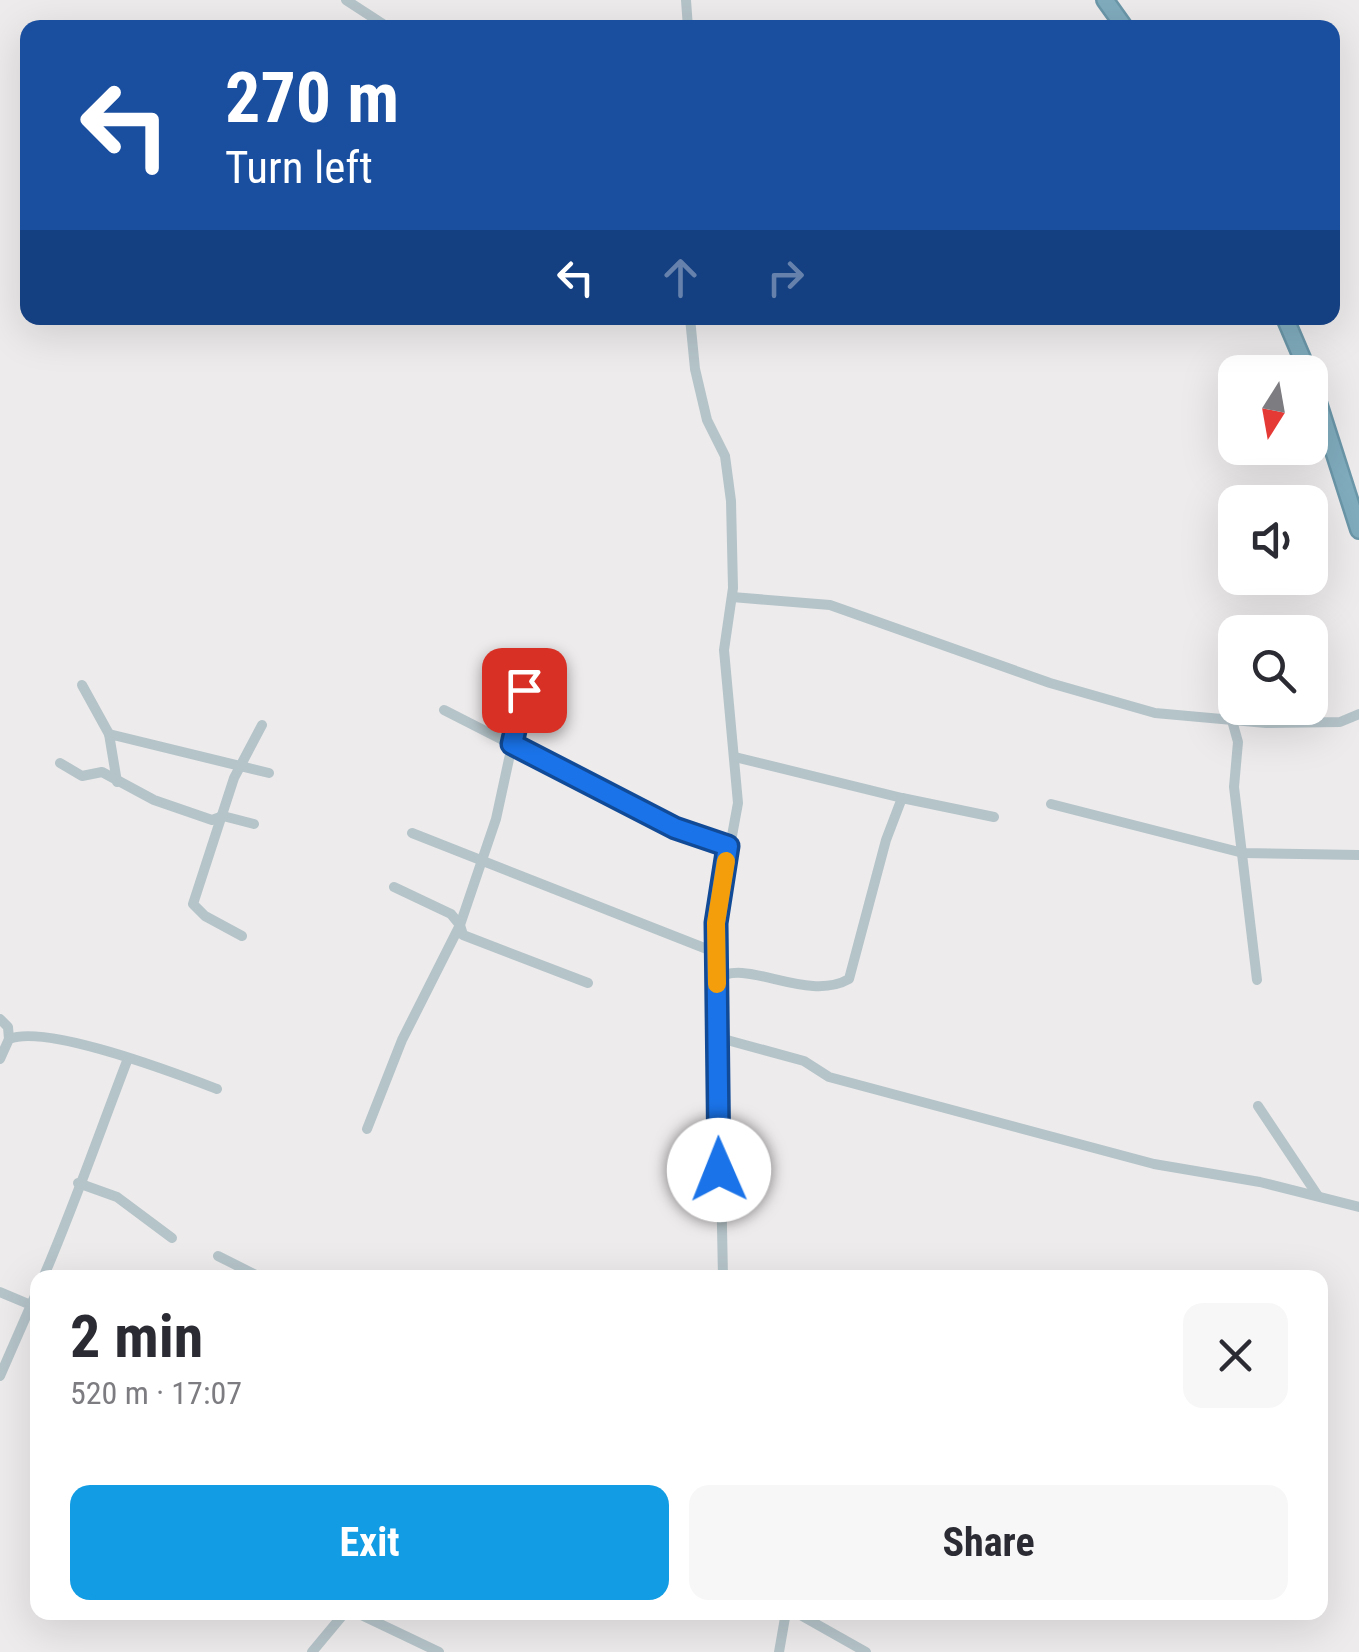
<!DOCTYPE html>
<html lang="en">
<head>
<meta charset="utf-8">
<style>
	:root { --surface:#fff; --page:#f7f7f7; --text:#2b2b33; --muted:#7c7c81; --accent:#119ce3 }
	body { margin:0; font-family:"Roboto Condensed",sans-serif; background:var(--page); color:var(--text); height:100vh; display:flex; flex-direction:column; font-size:38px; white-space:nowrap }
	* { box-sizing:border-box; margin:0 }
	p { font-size:32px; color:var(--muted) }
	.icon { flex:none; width:55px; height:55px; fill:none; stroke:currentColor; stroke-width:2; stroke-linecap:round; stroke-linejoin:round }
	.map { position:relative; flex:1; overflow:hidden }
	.side { position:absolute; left:30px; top:1270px; width:1298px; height:350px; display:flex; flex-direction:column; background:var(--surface); border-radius:20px; box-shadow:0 10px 40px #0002 }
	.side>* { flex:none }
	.hud { position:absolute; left:20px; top:20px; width:1320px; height:305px; border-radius:20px; box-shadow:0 10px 40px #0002; background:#1a4fa0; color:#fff; overflow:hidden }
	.needle { width:65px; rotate:191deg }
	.buttons { position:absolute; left:1218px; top:355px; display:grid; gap:20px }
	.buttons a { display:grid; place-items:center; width:110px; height:110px; border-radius:20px; background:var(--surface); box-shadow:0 10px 40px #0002; font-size:50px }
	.pin { position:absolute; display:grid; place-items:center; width:85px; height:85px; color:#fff; margin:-42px; border-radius:20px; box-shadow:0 5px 15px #0006 }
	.me { position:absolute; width:110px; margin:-55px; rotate:359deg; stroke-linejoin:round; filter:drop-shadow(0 0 8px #0008) }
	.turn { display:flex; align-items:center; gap:35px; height:210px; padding:0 40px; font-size:45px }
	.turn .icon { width:130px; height:130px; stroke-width:2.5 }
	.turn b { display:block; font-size:70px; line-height:85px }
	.lanes { display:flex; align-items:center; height:95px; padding:0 40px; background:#0003; justify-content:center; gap:50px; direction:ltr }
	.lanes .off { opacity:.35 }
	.round { display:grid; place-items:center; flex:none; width:105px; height:105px; border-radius:20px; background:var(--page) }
	.head { display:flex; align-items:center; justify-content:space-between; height:170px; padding:0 40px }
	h1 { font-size:60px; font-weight:700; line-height:75px }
	.action { display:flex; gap:20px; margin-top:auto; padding:20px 40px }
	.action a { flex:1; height:115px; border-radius:20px; background:var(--accent); color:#fff; font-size:40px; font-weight:700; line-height:115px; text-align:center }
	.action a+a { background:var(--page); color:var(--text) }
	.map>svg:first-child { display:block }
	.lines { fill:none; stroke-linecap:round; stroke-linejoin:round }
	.highway-casing { stroke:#6b97a9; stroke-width:20 }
	.minor { stroke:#b5c4c9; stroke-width:10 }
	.highway { stroke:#80acbd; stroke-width:15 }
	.route-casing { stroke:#114b97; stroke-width:25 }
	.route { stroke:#1a73e8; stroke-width:18 }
	.slow { stroke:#f59e0b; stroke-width:18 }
</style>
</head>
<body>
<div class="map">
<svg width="1359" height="1652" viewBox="0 0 1359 1652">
	<rect width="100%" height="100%" fill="#eeebec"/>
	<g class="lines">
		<!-- highway casing -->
		<g class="highway-casing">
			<g id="highway">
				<path d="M1105 0 1125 28"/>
				<path d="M1285 318 1308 372"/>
				<path d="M1310 377 1359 530"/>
			</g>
		</g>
		<!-- minor -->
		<g class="minor">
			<path d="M346 0 389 28"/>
			<path d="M686 0 688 28"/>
			<path d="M690 318 695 369 707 420 725 456 731 501 733 588 724 650 738 803 716 923 723 1278"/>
			<path d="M732 597 830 605 1050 683 1155 713 1266 723 1340 722 1359 714"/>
			<path d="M82 685 109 734"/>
			<path d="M524 690 496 819 460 925 463 935 588 983"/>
			<path d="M444 710 675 828 728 846"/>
			<path d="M1233 724 1238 742 1234 787 1257 980"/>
			<path d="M735 757 902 798"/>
			<path d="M60 763 82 776 102 772 154 800 212 820 223 816 254 824"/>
			<path d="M117 782 109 734 269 773"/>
			<path d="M1051 804 1243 853 1359 855"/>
			<path d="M412 833 717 953"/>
			<path d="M242 936 205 916 193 904 234 778 262 725"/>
			<path d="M717 979C745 957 807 1003 849 979L886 840 902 798 994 817"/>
			<path d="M0 1019 8 1027 9 1039"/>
			<path d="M716 1037 804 1061 829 1077 1154 1164 1260 1182 1359 1207"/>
			<path d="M0 1059 9 1039C47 1024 175 1073 217 1089"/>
			<path d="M1258 1106 1318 1196"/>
			<path d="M367 1129 402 1040 460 925 451 914 394 887"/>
			<path d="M78 1183 117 1197 172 1238"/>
			<path d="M218 1256 262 1278"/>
			<path d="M43 1278C74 1206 99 1134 127 1061"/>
			<path d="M0 1292 38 1308"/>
			<path d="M0 1376 38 1289"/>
			<path d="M355 1612 439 1652"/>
			<path d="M795 1612 866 1652"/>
			<path d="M312 1652 342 1616 350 1612"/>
			<path d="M779 1652 786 1612"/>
		</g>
		<!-- highway -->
		<use href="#highway" class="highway"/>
	</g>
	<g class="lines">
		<!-- route casing -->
		<g class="route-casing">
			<path id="route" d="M524 690 512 744 675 828 728 846 716 923 719 1170"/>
		</g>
		<!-- route -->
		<use href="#route" class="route"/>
		<!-- slow -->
		<path class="slow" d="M717 984 716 923 726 861"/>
	</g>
</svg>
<div class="buttons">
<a><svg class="needle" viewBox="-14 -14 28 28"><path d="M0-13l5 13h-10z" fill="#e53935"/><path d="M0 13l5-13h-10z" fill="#7c7c81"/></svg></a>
<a><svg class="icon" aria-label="sound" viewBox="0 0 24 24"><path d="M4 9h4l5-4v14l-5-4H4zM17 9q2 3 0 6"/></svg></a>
<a><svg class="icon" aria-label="search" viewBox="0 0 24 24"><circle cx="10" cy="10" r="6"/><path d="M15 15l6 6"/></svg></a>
</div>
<div class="pin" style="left:524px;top:690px;background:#d93025"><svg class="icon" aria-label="arrive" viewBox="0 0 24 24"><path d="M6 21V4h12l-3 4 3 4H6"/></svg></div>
<svg class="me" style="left:719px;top:1170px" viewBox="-20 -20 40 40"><circle r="19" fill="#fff"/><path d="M0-13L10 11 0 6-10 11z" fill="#1a73e8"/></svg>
<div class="hud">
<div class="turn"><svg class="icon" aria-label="left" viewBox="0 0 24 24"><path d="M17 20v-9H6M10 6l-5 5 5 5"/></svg><div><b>270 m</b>Turn left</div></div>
<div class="lanes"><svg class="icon" aria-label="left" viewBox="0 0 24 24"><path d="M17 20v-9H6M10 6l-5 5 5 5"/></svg><svg class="icon off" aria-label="ahead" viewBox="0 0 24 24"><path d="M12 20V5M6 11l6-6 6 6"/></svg><svg class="icon off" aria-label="right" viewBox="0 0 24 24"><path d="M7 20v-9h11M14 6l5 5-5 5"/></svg></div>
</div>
<section class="side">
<div class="head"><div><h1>2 min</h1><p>520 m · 17:07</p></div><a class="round"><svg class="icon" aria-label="close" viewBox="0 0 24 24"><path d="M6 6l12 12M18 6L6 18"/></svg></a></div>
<div class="action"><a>Exit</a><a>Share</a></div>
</section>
</div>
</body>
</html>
